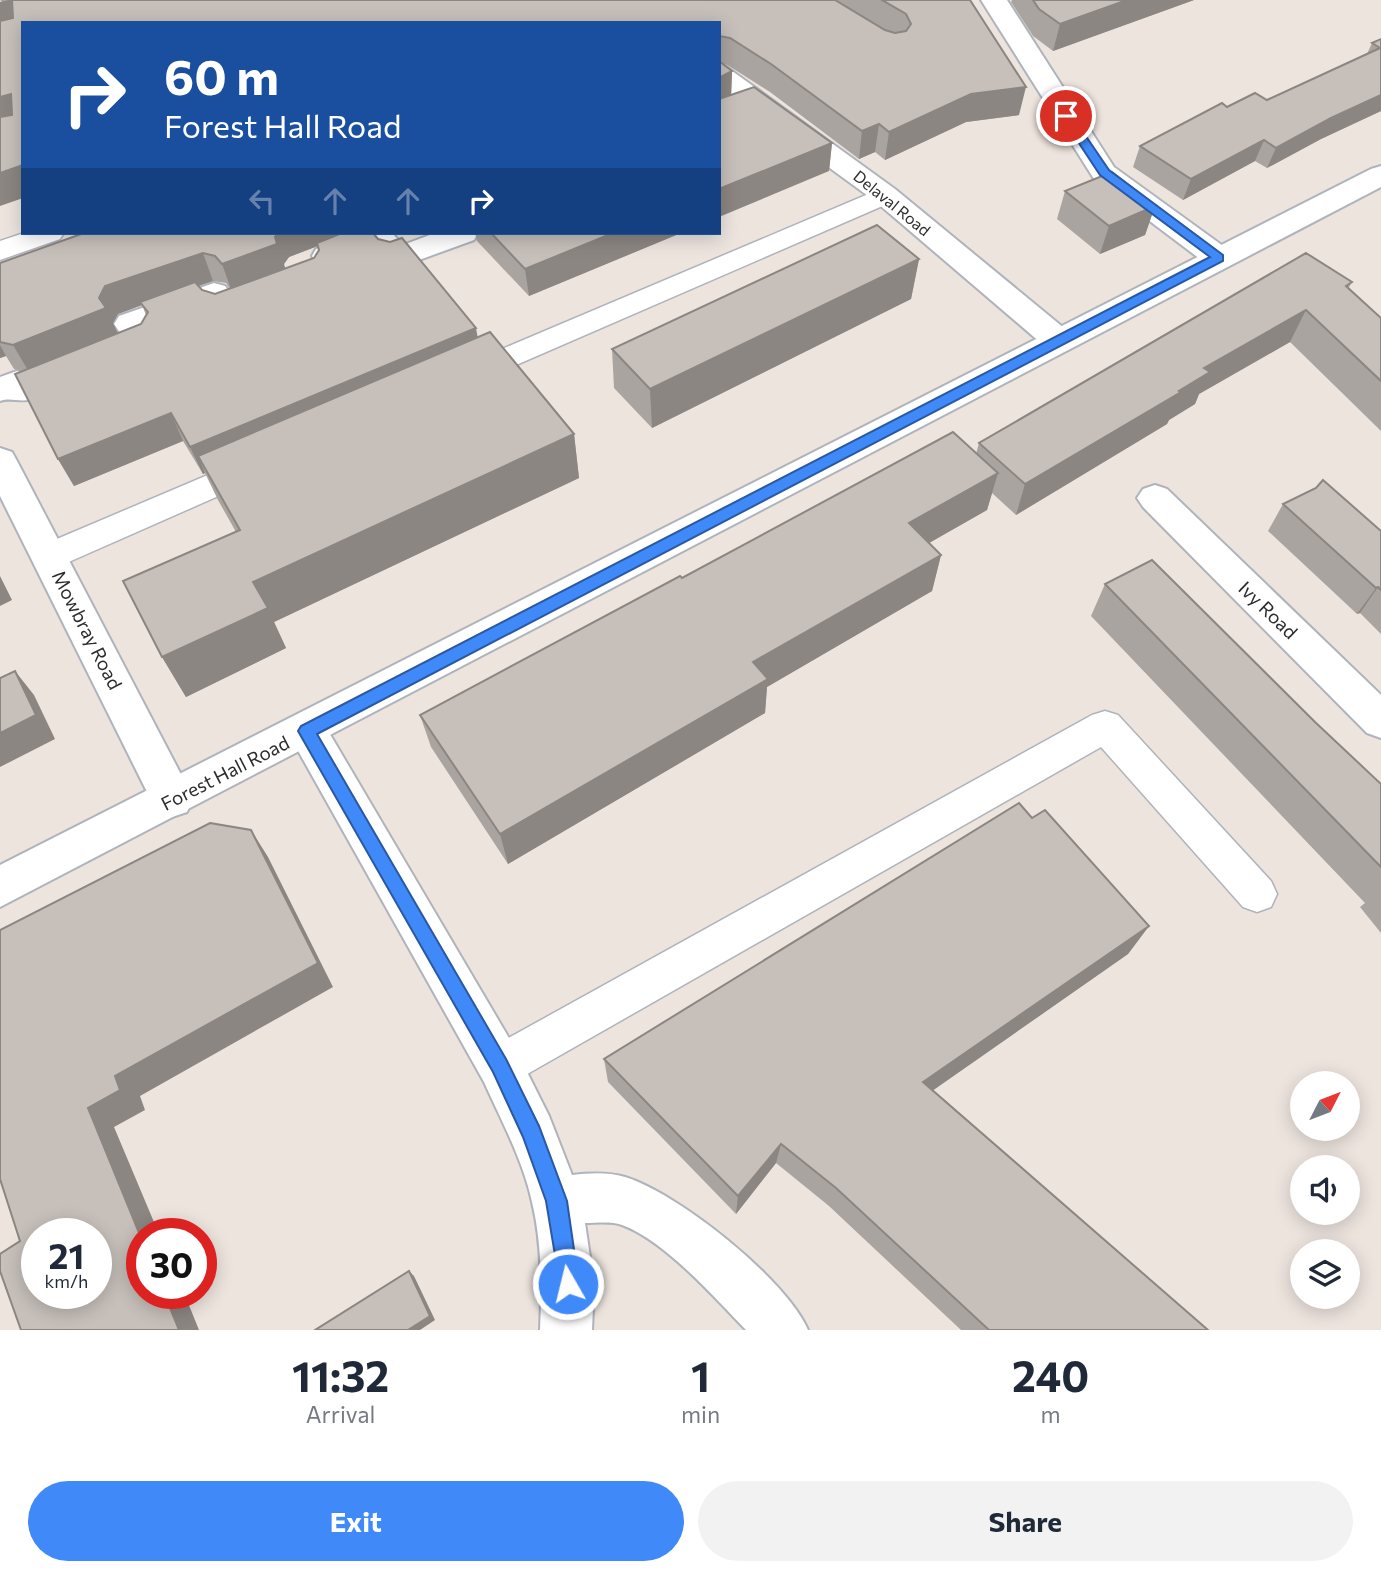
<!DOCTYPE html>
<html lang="en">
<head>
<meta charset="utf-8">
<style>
	:root { --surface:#fff; --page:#f2f2f3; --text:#1f2937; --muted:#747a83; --accent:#4089f9 }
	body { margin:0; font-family:Commissioner,sans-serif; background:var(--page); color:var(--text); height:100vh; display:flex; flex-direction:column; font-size:26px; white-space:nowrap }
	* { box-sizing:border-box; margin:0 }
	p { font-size:23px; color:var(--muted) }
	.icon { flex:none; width:38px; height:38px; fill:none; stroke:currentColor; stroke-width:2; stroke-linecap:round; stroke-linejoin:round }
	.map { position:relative; height:1330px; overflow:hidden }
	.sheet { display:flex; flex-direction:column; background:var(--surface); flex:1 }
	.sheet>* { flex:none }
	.guide { position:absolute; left:21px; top:21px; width:700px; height:214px; border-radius:0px; box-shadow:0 4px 18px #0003; background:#1a4fa0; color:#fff; overflow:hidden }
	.needle { width:46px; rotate:48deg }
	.buttons { position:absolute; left:1290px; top:1071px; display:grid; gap:14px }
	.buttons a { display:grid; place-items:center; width:70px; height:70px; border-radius:50%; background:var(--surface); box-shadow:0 4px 18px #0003; font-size:35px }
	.speed { position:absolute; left:21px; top:1218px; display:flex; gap:14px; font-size:35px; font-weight:700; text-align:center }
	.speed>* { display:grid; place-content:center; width:91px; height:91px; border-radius:50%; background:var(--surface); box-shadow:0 4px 18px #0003; line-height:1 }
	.speed small { font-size:18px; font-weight:400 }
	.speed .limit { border:10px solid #d22; background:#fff; color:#111 }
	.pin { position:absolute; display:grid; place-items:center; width:60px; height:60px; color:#fff; margin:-30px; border:4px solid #fff; border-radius:50%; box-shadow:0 2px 7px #0007 }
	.me { position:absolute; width:77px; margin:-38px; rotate:352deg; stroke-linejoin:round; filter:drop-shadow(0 0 5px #0008) }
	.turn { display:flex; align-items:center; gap:24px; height:147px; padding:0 28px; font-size:32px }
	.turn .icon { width:91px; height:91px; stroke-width:2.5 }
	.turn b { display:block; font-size:49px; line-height:60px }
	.lanes { display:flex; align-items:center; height:66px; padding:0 28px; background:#0003; justify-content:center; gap:35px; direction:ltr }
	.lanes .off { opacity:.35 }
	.eta { display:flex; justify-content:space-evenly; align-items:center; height:119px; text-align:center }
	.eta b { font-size:42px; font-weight:700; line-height:49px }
	.cta { display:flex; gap:14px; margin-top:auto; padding:14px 28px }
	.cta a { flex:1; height:80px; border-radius:42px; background:var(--accent); color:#fff; font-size:28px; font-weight:700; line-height:80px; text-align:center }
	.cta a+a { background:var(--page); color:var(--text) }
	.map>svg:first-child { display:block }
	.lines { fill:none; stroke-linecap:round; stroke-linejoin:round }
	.lane-casing { stroke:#afb4bc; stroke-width:3 }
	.street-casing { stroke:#afb4bc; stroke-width:4 }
	.secondary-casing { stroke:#afb4bc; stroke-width:4 }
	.lane { fill:#fff; fill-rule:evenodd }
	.street { fill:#fff; fill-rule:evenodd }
	.secondary { fill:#fff; fill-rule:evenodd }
	.wall { fill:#aaa4a0; fill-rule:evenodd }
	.shaded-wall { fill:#8b8682 }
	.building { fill:#c6bfba; stroke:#8b8682; stroke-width:2; fill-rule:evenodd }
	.route { fill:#4089f9; stroke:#2a59a2; stroke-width:2 }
	.labels { text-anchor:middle; stroke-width:7; stroke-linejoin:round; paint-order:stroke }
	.far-street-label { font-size:16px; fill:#2c2c2c; stroke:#fff }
	.street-label { font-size:19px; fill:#2c2c2c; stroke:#fff }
</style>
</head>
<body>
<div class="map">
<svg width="1381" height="1330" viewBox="0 0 1381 1330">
	<rect width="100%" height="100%" fill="#ede4de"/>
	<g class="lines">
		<!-- lane casing -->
		<g class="lane-casing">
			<g id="lane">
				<path d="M885 187 894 189 898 195 894 201 477 382 467 385 457 382 452 375 457 368Z"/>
				<path d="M24 233H64L60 239 0 260V241Z"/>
				<path d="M255 455 266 459 271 467 266 475 62 565 50 569 38 565 34 556 38 547Z"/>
				<path d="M1105 711 1118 715 1271 881 1277 894 1271 907 1257 912 1243 907 1101 747 515 1081 500 1087 485 1081 479 1066 485 1051 1092 715Z"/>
			</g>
		</g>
		<!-- street casing -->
		<g class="street-casing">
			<g id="street">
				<path d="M981 0H1007L1114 167 1230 251 1234 258 1230 265 1219 268 1208 265 1094 179Z"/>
				<path d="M719 66 728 68 895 189 1070 333 1075 341 1070 349 1059 352 1048 349 875 201 719 87Z"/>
				<path d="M359 233H392L403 245 435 233H478L474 240 397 268 386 265 373 249 327 266 316 263 312 256 316 249Z"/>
				<path d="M214 283 225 286 232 295 257 287 268 290 273 297C263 312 231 321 214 316L207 307 149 329 158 342 153 350 33 399C20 403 11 397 0 401V377L17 371 29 375 123 337 114 324 119 316Z"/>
				<path d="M0 448 12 452 17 461 187 786 193 799 187 812 172 817 157 812 0 496Z"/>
				<path d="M1155 485 1167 489 1381 695V738L1367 733 1143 507 1137 498 1143 489Z"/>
				<path d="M307 714 321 719 516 1050 549 1116 572 1175C590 1173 608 1172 625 1177 678 1193 787 1280 808 1330H746C715 1298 664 1240 622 1225 611 1221 597 1223 585 1223L594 1284 592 1330H540C542 1288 542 1243 532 1202 523 1160 501 1120 484 1082L287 731 293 719Z"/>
			</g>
		</g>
		<!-- secondary casing -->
		<g class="secondary-casing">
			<path id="secondary" d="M1381 166V187L0 907V865L1371 169Z"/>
		</g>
		<!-- lane -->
		<use href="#lane" class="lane"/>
		<!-- street -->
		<use href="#street" class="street"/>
		<!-- secondary -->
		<use href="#secondary" class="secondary"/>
	</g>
	<!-- wall -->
	<g class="wall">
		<path d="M0 0H970L1019 115 966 122 885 160 875 152 859 159 770 92 729 66 724 64 732 71 731 95 832 143 829 171 23 23Z"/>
		<path d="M1012 0H1194L1053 51 1033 36 1011 2Z"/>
		<path d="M1381 39V111L1321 139 1267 168 1255 161 1183 200 1133 167 1140 146 1267 100 1367 54 1372 43Z"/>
		<path d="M1065 191 1155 206 1145 235 1100 254 1057 219Z"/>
		<path d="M475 233H681L529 296 477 241Z"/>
		<path d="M378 239 574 434 579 478 274 622 286 648 186 697 162 657 236 532 218 500 205 473 203 474 183 441 74 486 58 459 23 371 14 369 6 356 0 358V263ZM317 246 319 250 314 258 285 269 284 264 289 257ZM213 281 226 283 230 289 215 294 202 290 198 286ZM142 305 146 315 141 324 118 334 113 323 118 314Z"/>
		<path d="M919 259 911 299 652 428 614 388 612 349Z"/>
		<path d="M1352 282 1348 289 1381 318V431L1290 342 1199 394 1195 404 1169 420 1167 424 1016 515 992 493 987 510 929 543 941 555 932 591 767 687 765 713 508 864 431 747 420 715 682 578 976 454 979 443Z"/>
		<path d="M1283 504 1381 531V634L1360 613 1357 614 1268 531Z"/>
		<path d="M1105 584 1315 722 1381 784V933L1360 907 1365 903 1091 616Z"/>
		<path d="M1032 818 1149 926 1128 954 933 1090 1208 1330H961L829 1206 776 1163 736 1214 608 1082 604 1059Z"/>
	</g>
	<!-- shaded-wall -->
	<g class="shaded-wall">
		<path d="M9 0H13L23 23 0 33V2Z"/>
		<path d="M1127 0H1194L1053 51 1060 24Z"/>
		<path d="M732 71 731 99 719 105V78Z"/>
		<path d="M1026 87 1019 115 966 122 885 160 889 132 971 94Z"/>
		<path d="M11 94 23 118 0 128V97Z"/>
		<path d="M1381 95V111L1321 139 1267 168 1276 148 1331 118Z"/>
		<path d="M879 124 875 152 859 159 862 131Z"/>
		<path d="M1264 140 1255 161 1183 200 1191 179Z"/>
		<path d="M832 143 829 171 719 217V189Z"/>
		<path d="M23 165V198L0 206V173Z"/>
		<path d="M1155 206 1145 235 1100 254 1109 226Z"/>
		<path d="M278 233H352L289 257 284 264 286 272 232 292 222 264 275 237Z"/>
		<path d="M613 233H681L529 296 525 269Z"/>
		<path d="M203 253 213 281 143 305 140 302 142 305 118 314 113 323 119 336 29 372 13 345 99 298 105 286Z"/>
		<path d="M919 259 911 299 652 428 650 389Z"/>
		<path d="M1306 310 1290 342 1199 394 1195 404 1169 420 1167 424 1016 515 1025 484 1204 368Z"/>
		<path d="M476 328 481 356 198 456 205 473 203 474 190 447Z"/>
		<path d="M0 345 6 356 0 358Z"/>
		<path d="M171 413 183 441 74 486 58 459Z"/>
		<path d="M574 434 579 478 274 622 286 648 186 697 162 657 253 582Z"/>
		<path d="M998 473 987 510 901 559 909 523Z"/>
		<path d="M941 555 932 591 767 687 765 713 508 864 500 834 753 662Z"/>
		<path d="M0 576 12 600 0 606Z"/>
		<path d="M1378 587 1360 613 1357 614 1376 588Z"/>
		<path d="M15 671 34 695 55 739 0 767V733Z"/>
		<path d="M251 830 268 857 333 987 140 1096 145 1110 114 1127 159 1234H142V1240L88 1108 115 1076Z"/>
		<path d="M1149 926 1128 954 912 1105 923 1082Z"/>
		<path d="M781 1144 776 1163 736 1214 738 1196Z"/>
		<path d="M409 1271 414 1276 435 1320 420 1330H408Z"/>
		<path d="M164 1293H184L199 1330H179Z"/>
	</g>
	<!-- building -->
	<g class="building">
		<path d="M12 0H835L885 30 895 33 906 31 911 24 906 14 882 0H970L1026 87 971 94 889 132 879 124 862 131 771 64 730 38 719 36V23H23V165L0 173V117L12 115 11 94 0 97V21L13 18Z"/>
		<path d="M1033 0H1127L1060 24 1039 9Z"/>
		<path d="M1381 39V95L1331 118 1276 148 1264 140 1191 179 1140 146 1222 103 1227 107 1255 93 1267 100 1380 48 1372 43Z"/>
		<path d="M719 61 732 71 719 78Z"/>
		<path d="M754 87 832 143 719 189V99Z"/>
		<path d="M1112 172 1155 206 1109 226 1065 191Z"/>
		<path d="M877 225 919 259 650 389 612 349Z"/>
		<path d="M84 233H278L275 237 277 244 222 264 215 256 203 253 105 286 99 298 106 308 13 345 0 342V263Z"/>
		<path d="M342 233H373L378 239 390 242 402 238 476 328 190 447 171 413 58 459 15 374 141 324 148 312 140 302 195 282 202 290 215 294 314 258 319 250 317 243Z"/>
		<path d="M491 233H613L525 269Z"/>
		<path d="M1306 253 1352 282 1346 286 1381 318V381L1306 310 1204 368 1210 372 1179 391 1181 392 1025 484 979 443Z"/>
		<path d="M490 332 574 434 253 582 268 608 162 657 123 581 240 530 198 456Z"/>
		<path d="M953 432 998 473 909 523 941 555 753 662 768 679 500 834 420 715 680 576 682 578Z"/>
		<path d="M1323 480 1381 531V590L1378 587 1376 588 1283 504 1316 488Z"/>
		<path d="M1152 560 1315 722 1381 784V867L1105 584Z"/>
		<path d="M15 671 36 715 0 733V678Z"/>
		<path d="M1019 803 1032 818 1045 810 1149 926 923 1082 1208 1330H989L836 1188 781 1144 738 1196 604 1059Z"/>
		<path d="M210 823 251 830 318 963 115 1076 120 1090 88 1108 142 1240V1293H164L179 1330H21L0 1271V1254L20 1241 0 1179V930ZM37 1234H96V1293H37Z"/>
		<path d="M409 1271 430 1316 408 1330H315Z"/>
	</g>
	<!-- route -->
	<path class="route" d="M1066 112 1070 113 1109 170 1223 255V261L317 734 506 1059 539 1126 567 1201 579 1284 576 1291 568 1294 561 1291 546 1201 523 1137 493 1072 298 731 301 726 1210 257 1100 175 1061 116Z"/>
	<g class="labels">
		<!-- far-street labels -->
		<g class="far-street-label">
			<text transform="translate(892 203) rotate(39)" y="6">Delaval Road</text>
		</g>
		<!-- street labels -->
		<g class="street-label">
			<text transform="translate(1268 610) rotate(44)" y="7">Ivy Road</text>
			<text transform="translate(87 630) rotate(63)" y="7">Mowbray Road</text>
			<text transform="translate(225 773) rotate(-27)" y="7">Forest Hall Road</text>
		</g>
	</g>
</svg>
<div class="buttons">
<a><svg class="needle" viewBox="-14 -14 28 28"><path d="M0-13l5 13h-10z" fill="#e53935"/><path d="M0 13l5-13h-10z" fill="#747a83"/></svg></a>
<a><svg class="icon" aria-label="sound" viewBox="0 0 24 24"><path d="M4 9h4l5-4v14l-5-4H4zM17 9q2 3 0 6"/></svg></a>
<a><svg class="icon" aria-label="layers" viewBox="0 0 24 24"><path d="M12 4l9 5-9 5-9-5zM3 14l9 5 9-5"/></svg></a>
</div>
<div class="speed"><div>21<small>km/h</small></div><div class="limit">30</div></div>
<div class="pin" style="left:1066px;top:116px;background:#d93025"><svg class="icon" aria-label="arrive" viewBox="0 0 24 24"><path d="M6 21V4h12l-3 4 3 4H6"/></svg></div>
<svg class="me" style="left:568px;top:1284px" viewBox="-20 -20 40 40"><circle r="17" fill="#4089f9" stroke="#fff" stroke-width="3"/><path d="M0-11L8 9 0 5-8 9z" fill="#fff"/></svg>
<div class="guide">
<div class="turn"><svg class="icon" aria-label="right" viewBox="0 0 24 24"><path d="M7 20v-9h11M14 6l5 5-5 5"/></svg><div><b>60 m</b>Forest Hall Road</div></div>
<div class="lanes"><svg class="icon off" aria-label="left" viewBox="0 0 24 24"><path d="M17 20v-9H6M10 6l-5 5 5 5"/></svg><svg class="icon off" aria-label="ahead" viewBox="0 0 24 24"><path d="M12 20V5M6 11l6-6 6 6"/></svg><svg class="icon off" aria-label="ahead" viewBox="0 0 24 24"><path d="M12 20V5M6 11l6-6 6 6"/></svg><svg class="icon" aria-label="right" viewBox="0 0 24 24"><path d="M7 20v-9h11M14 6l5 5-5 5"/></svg></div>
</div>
</div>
<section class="sheet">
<div class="eta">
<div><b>11:32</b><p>Arrival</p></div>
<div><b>1</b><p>min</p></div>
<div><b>240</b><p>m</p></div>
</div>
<div class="cta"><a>Exit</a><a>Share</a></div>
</section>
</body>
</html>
